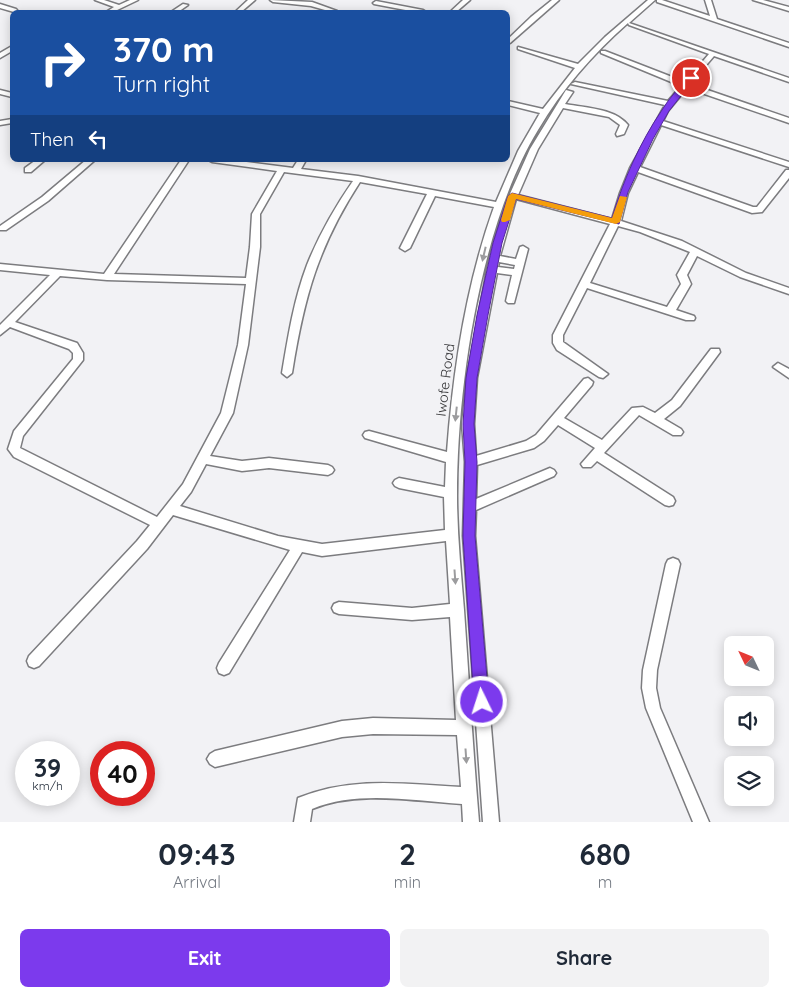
<!DOCTYPE html>
<html lang="en">
<head>
<meta charset="utf-8">
<style>
	:root { --surface:#fff; --page:#f2f2f3; --text:#1f2937; --muted:#747a83; --accent:#7c3aed }
	body { margin:0; font-family:Quicksand,sans-serif; background:var(--page); color:var(--text); height:100vh; display:flex; flex-direction:column; font-size:19px; white-space:nowrap }
	* { box-sizing:border-box; margin:0 }
	p { font-size:16px; color:var(--muted) }
	.icon { flex:none; width:28px; height:28px; fill:none; stroke:currentColor; stroke-width:2; stroke-linecap:round; stroke-linejoin:round }
	.map { position:relative; height:822px; overflow:hidden }
	.panel { display:flex; flex-direction:column; background:var(--surface); flex:1 }
	.panel>* { flex:none }
	.hud { position:absolute; left:10px; top:10px; width:500px; height:152px; border-radius:8px; box-shadow:0 2px 12px #0003; background:#1a4fa0; color:#fff; overflow:hidden }
	.needle { width:32px; rotate:313deg }
	.buttons { position:absolute; left:724px; top:636px; display:grid; gap:10px }
	.buttons a { display:grid; place-items:center; width:50px; height:50px; border-radius:8px; background:var(--surface); box-shadow:0 2px 12px #0003; font-size:25px }
	.speed { position:absolute; left:15px; top:741px; display:flex; gap:10px; font-size:25px; font-weight:700; text-align:center }
	.speed>* { display:grid; place-content:center; width:65px; height:65px; border-radius:50%; background:var(--surface); box-shadow:0 2px 12px #0003; line-height:1 }
	.speed small { font-size:12px; font-weight:400 }
	.speed .limit { border:8px solid #d22; background:#fff; color:#111 }
	.pin { position:absolute; display:grid; place-items:center; width:42px; height:42px; color:#fff; margin:-21px; border:2px solid #fff; border-radius:50%; box-shadow:0 1px 5px #0007 }
	.me { position:absolute; width:55px; margin:-28px; rotate:356deg; stroke-linejoin:round; filter:drop-shadow(0 0 4px #0008) }
	.turn { display:flex; align-items:center; gap:18px; height:105px; padding:0 20px; font-size:22px }
	.turn .icon { width:65px; height:65px; stroke-width:2.5 }
	.turn b { display:block; font-size:35px; line-height:42px }
	.then { display:flex; align-items:center; height:48px; padding:0 20px; background:#0003; gap:10px; font-size:19px }
	.eta { display:flex; justify-content:space-evenly; align-items:center; height:85px; text-align:center }
	.eta b { font-size:30px; font-weight:700; line-height:35px }
	.action { display:flex; gap:10px; margin-top:auto; padding:10px 20px }
	.action a { flex:1; height:58px; border-radius:8px; background:var(--accent); color:#fff; font-size:20px; font-weight:700; line-height:58px; text-align:center }
	.action a+a { background:var(--page); color:var(--text) }
	.map>svg:first-child { display:block }
	.lines { fill:none; stroke-linecap:round; stroke-linejoin:round }
	.minor-casing { stroke:#7c7c7f; stroke-width:3 }
	.minor { fill:#fff; fill-rule:evenodd }
	.oneway { fill:#9c9c9e }
	.route { fill:#7c3aed; stroke:#51269a }
	.slow { fill:#f59e0b }
	.labels { text-anchor:middle; stroke-width:5; stroke-linejoin:round; paint-order:stroke }
	.street-label { font-size:14px; fill:#3a3a3c; stroke:#f2f2f5 }
</style>
</head>
<body>
<div class="map">
<svg width="789" height="822" viewBox="0 0 789 822">
	<rect width="100%" height="100%" fill="#f2f2f5"/>
	<g class="lines">
		<!-- minor casing -->
		<g class="minor-casing">
			<g id="minor">
				<path d="M95 0H104L119 5 130 0H138L113 12H106L114 7Z"/>
				<path d="M248 0H255L241 12H235Z"/>
				<path d="M270 0 312 2 337 11 332 12 311 6 273 2Z"/>
				<path d="M463 0H470L456 12H450Z"/>
				<path d="M552 0H559L510 43 508 44V39L531 17Z"/>
				<path d="M648 0H655L629 23 789 78V82L714 56 690 84 789 118V123L687 88 668 111 663 121 789 162V167L661 125 640 167 753 207H757L786 170H789V178L762 212 752 213 638 172 628 193 621 221 682 241 746 273 789 288V294L740 277 697 256 687 275 691 284 676 310 694 316 695 318 694 320H686L587 288 563 335V342L608 374 603 378 599 377 557 350 553 343V335L610 224 516 199 500 256 516 259 520 247 523 246 528 249 514 303H508L506 301 512 275 497 273 477 378 474 424 476 456 526 441 536 435 584 379 588 378 593 382 592 385 564 418 602 440 632 408 643 407 655 413 672 400 711 349H719L720 352 680 406 664 419 681 429 683 432 681 435H673L639 415 604 453 673 497 675 501 673 505 669 506 665 505 597 461 591 467H583L581 464 595 448 558 425 544 441 534 448 477 465 476 499 550 468 554 470 556 473 554 476 476 510 475 536 499 822H483L463 536 465 462 462 424 467 378 487 269 493 243 509 196 530 149 566 90 573 92 565 104C586 108 614 108 628 125L624 134 617 136 616 134 620 125 609 117 563 108 538 149 518 195 612 219 620 193 630 168 665 105 571 84 575 82 668 101 681 86 601 53V51H605L685 82 709 54 629 25 628 23C593 54 562 89 538 130 480 225 457 386 457 496 457 534 461 572 464 610 469 681 473 751 479 822H463L462 804C413 801 358 790 312 809L310 822H294L298 798C353 776 404 784 461 787L457 735 373 734 342 737 215 767 210 764 207 759 210 754 215 751 342 721 373 718 456 720 450 617 412 620 339 614 334 612 332 608 334 604 339 602 412 608 450 604 446 541 322 556 302 552 229 673 224 675 219 673 217 668 219 663 290 550 173 515 147 549 39 666 34 668 29 666 27 661 29 656 137 541 150 525 14 457 8 449 14 431 73 359V353L69 349 10 327 0 335V325L50 275 0 270V264L104 274 181 160H189L114 274 246 278 250 247 252 214 277 171 212 162 208 160H231L293 168 298 160H306L301 169 358 176 496 202 518 151 540 113 508 105V101L543 109 575 68 518 49V47L578 64 605 37ZM284 172 353 181C335 207 319 235 307 265 294 299 288 337 282 373L287 377 292 373C304 297 318 247 360 182L427 194 400 248 405 251 410 248 435 196 494 207C466 285 453 370 447 452L369 431 365 432 363 435 365 438 446 462 445 487 399 478 395 480 393 483 395 486 399 488 444 497 445 530 322 544 278 536 180 506 191 492 206 464 242 471 269 468 328 475 332 473 334 470 332 467 328 465 269 458 242 461 210 456 233 413 248 345 260 247V214ZM618 226 640 232 690 252 677 275 681 284 667 307 590 283ZM499 262 515 265 514 269 498 267ZM60 276 107 280 246 284 238 345 221 413 183 484 157 517 20 448 23 436 83 360V353L77 343 15 322Z"/>
				<path d="M657 0H662L710 16 705 0H711L717 19 789 43V47L657 2Z"/>
				<path d="M753 0H763L789 7V11Z"/>
				<path d="M376 1 423 10 426 12H416L374 4 373 3Z"/>
				<path d="M0 4 16 9 17 10 14 12 0 8Z"/>
				<path d="M183 4 188 5 178 12H171Z"/>
				<path d="M12 46V51L0 58V53Z"/>
				<path d="M0 90 12 93V97L0 94Z"/>
				<path d="M12 119V123L0 125V121Z"/>
				<path d="M36 160H45L31 172H25V168Z"/>
				<path d="M86 160H95L48 201 6 230H0V226L42 197Z"/>
				<path d="M778 363 789 369V378L773 367Z"/>
				<path d="M673 558 678 560 680 564 657 670 656 688 660 708 709 822H693L646 708 642 688 643 670 666 564 668 560Z"/>
			</g>
		</g>
		<!-- minor -->
		<use href="#minor" class="minor"/>
	</g>
	<!-- one-way arrows -->
	<defs><path id="oneway-solid" d="M-6-.8H1V-3.2L6.5 0L1 3.2V.8H-6Z" transform="scale(1.25)"/></defs>
	<g class="oneway">
		<use href="#oneway-solid" transform="translate(484 254) rotate(103)"/>
		<use href="#oneway-solid" transform="translate(456 414) rotate(96)"/>
		<use href="#oneway-solid" transform="translate(455 577) rotate(86)"/>
		<use href="#oneway-solid" transform="translate(466 756) rotate(86)"/>
	</g>
	<!-- route -->
	<path class="route" d="M688 77 695 78 669 111 653 139 628 192 619 224 516 199 502 243 488 315 477 378 474 424 477 462 475 536 489 702 487 708 482 710 476 708 474 702 463 536 465 462 463 424 466 378 477 315 493 243 508 196 512 193 612 218C623 181 640 142 662 110 669 98 680 87 688 77Z"/>
	<!-- slow -->
	<path class="slow" d="M512 193 612 218 620 196 627 197 620 222 616 224 516 199 510 220 505 222H502L501 220 508 196Z"/>
	<g class="labels">
		<!-- street labels -->
		<g class="street-label">
			<text transform="translate(445 380) rotate(-83)" y="5">Iwofe Road</text>
		</g>
	</g>
</svg>
<div class="buttons">
<a><svg class="needle" viewBox="-14 -14 28 28"><path d="M0-13l5 13h-10z" fill="#e53935"/><path d="M0 13l5-13h-10z" fill="#747a83"/></svg></a>
<a><svg class="icon" aria-label="sound" viewBox="0 0 24 24"><path d="M4 9h4l5-4v14l-5-4H4zM17 9q2 3 0 6"/></svg></a>
<a><svg class="icon" aria-label="layers" viewBox="0 0 24 24"><path d="M12 4l9 5-9 5-9-5zM3 14l9 5 9-5"/></svg></a>
</div>
<div class="speed"><div>39<small>km/h</small></div><div class="limit">40</div></div>
<div class="pin" style="left:691px;top:78px;background:#d93025"><svg class="icon" aria-label="arrive" viewBox="0 0 24 24"><path d="M6 21V4h12l-3 4 3 4H6"/></svg></div>
<svg class="me" style="left:482px;top:702px" viewBox="-20 -20 40 40"><circle r="17" fill="#7c3aed" stroke="#fff" stroke-width="3"/><path d="M0-11L8 9 0 5-8 9z" fill="#fff"/></svg>
<div class="hud">
<div class="turn"><svg class="icon" aria-label="right" viewBox="0 0 24 24"><path d="M7 20v-9h11M14 6l5 5-5 5"/></svg><div><b>370 m</b>Turn right</div></div>
<div class="then">Then<svg class="icon" aria-label="left" viewBox="0 0 24 24"><path d="M17 20v-9H6M10 6l-5 5 5 5"/></svg></div>
</div>
</div>
<section class="panel">
<div class="eta">
<div><b>09:43</b><p>Arrival</p></div>
<div><b>2</b><p>min</p></div>
<div><b>680</b><p>m</p></div>
</div>
<div class="action"><a>Exit</a><a>Share</a></div>
</section>
</body>
</html>
